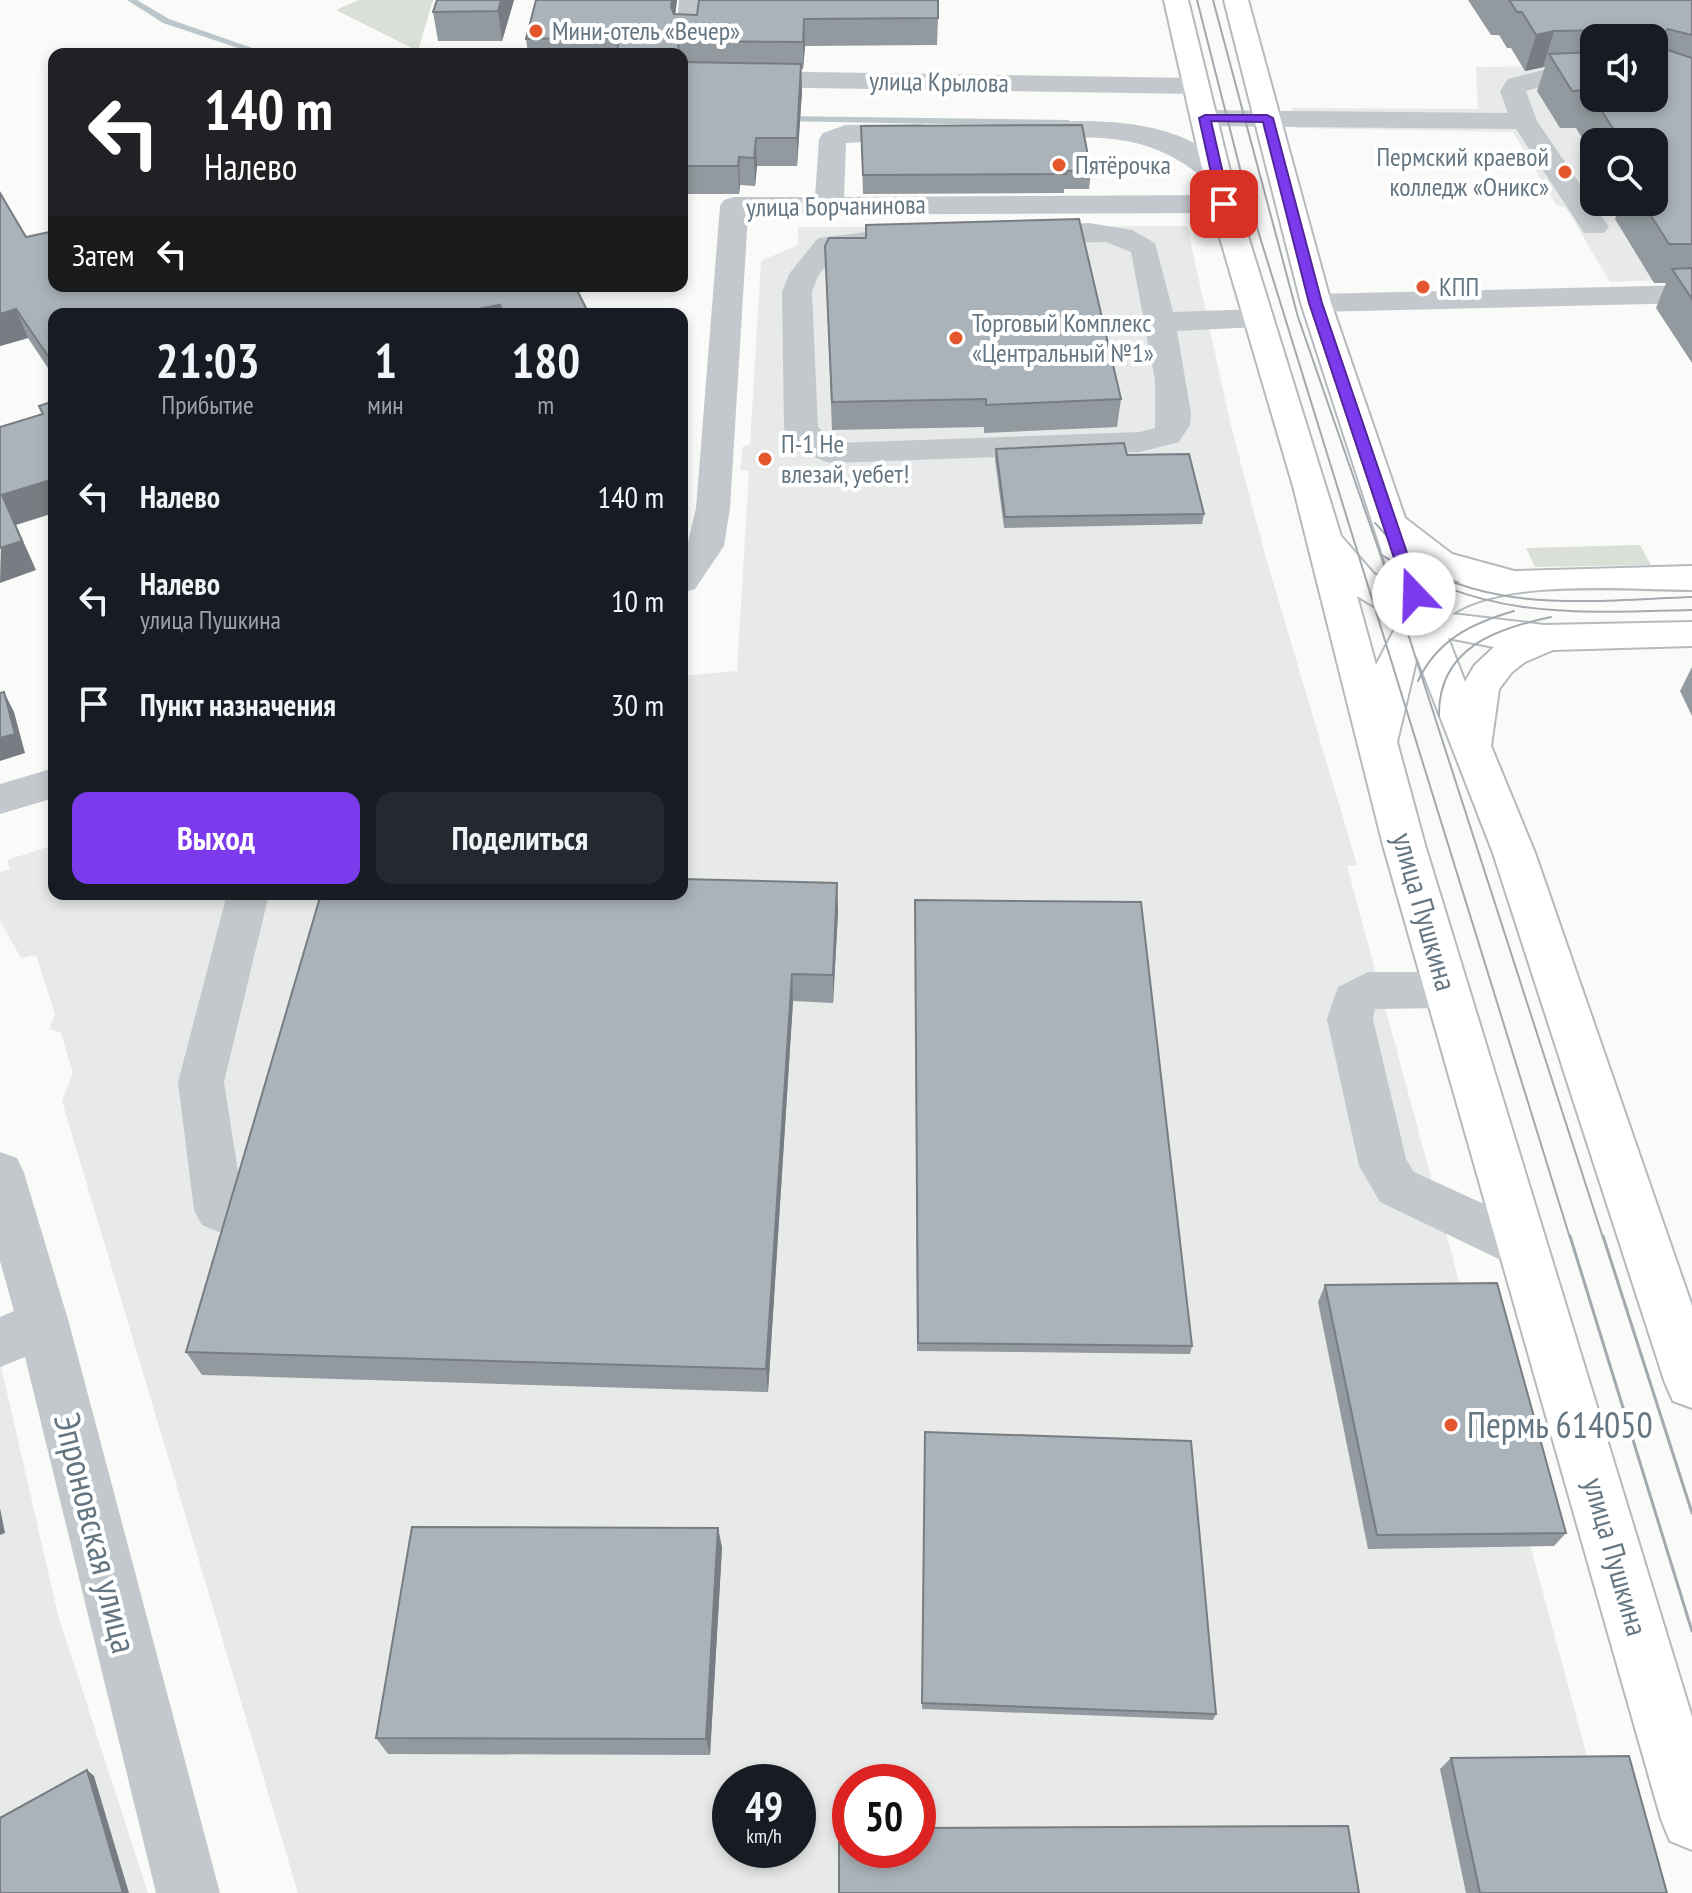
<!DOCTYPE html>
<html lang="ru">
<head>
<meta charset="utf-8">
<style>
	:root { --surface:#171b24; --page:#242831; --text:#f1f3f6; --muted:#9ea1a6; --accent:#7c3aed }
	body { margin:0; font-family:"PT Sans Narrow",sans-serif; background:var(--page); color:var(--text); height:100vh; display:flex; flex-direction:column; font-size:30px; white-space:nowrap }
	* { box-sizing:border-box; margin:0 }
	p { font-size:26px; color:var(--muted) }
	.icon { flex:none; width:44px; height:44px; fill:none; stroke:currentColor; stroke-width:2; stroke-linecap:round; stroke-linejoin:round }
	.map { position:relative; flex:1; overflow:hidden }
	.details { position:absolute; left:48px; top:308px; width:640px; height:592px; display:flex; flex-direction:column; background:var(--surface); border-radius:16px; box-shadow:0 4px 12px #0003 }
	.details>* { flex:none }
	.guide { position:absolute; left:48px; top:48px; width:640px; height:244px; border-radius:16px; box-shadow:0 4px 12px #0003; background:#202124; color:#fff; overflow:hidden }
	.fabs { position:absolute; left:1580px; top:24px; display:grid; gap:16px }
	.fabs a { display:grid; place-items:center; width:88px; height:88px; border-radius:16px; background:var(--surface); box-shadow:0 4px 12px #0003; font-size:40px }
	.speed { position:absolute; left:712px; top:1764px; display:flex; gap:16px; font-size:40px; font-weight:700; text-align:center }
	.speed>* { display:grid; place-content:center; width:104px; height:104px; border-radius:50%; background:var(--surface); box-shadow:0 4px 12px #0003; line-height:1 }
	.speed small { font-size:20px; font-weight:400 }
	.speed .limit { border:12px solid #d22; background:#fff; color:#111 }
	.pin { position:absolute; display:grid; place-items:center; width:68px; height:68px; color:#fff; margin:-34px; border-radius:16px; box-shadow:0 4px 12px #0006 }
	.me { position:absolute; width:88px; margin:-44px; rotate:339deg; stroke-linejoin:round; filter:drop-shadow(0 0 6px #0008) }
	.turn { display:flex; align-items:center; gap:28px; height:168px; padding:0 24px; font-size:36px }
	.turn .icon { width:104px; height:104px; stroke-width:2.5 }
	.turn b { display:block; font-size:56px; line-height:68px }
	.then { display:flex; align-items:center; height:76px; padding:0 24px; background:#0003; gap:16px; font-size:30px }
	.eta { display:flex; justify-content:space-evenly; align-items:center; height:136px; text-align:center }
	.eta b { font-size:48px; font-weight:700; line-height:56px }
	.primary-button { display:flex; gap:16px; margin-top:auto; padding:16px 24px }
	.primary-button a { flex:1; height:92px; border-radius:16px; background:var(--accent); color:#fff; font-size:32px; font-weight:700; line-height:92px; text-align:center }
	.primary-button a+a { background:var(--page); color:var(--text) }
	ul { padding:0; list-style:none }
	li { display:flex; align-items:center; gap:24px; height:104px; padding:0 24px }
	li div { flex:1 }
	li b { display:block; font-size:30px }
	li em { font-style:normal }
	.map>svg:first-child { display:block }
	.built { fill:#e8e9e9; fill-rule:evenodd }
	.green { fill:#dadfd7 }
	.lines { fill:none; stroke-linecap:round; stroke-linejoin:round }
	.stream { fill:#bbc7cb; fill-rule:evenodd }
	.major-casing { stroke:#b5babe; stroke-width:4 }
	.minor { fill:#c3c8cc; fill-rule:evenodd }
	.major { fill:#fff; fill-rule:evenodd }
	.tram-far1 { stroke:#a2aab0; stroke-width:2 }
	.tram { stroke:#a2aab0; stroke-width:3 }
	.wall { fill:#929a9f; fill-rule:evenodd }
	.shaded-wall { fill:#777d82 }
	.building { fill:#aab3b9; stroke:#777d82; stroke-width:2 }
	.route { fill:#7c3aed; stroke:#51269a; stroke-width:2 }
	.poi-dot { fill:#e4572e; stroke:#fff; stroke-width:3 }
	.labels { text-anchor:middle; stroke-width:8; stroke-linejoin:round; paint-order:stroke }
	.far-poi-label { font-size:26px; fill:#657683; stroke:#fff; text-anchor:start }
	.far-street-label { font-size:26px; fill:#657683; stroke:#fff }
	.street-label { font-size:30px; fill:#657683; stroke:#fff }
	.near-poi-label { font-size:36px; fill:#657683; stroke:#fff; text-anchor:start }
	.near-street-label { font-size:36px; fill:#657683; stroke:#fff }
</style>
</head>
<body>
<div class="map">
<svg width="1692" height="1893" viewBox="0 0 1692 1893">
	<rect width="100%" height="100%" fill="#fafaf8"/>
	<!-- built -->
	<g class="built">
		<path d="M1594 66V98H1654L1692 279 1610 282 1566 208 1556 205 1513 132 1295 128 1293 119 1292 108 1478 109 1476 67ZM1594 142H1654V202H1594Z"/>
		<path d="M1187 226 1231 426 1266 558 1357 865 1347 866 1590 1767 1649 1893H298L62 1101 73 1073 61 1033 49 1029 55 1014 36 955 21 958 0 921V872L10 869 7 860 54 845V894H682V676L737 671 749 471 740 470 743 446 750 445 761 261 798 245V227ZM730 1782H798V1850H730ZM850 1782H918V1850H850Z"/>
		<path d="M0 1362 58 1615 148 1893H0Z"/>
	</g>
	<!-- green -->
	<g class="green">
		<path d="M359 0H433L418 51 336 10Z"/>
		<path d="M1640 545 1651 565 1535 567 1526 548Z"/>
	</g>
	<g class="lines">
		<!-- stream -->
		<g class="stream">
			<path d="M127 0H137L169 19 270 54H256L163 23Z"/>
			<path d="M780 116 1068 120 1073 123 1068 126 777 121 775 119Z"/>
		</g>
		<!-- major casing -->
		<g class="major-casing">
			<path id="major" d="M1164 0H1188L1238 204 1341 536 1374 574 1393 586 1301 303 1224 0H1248L1331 303 1405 518 1452 554 1514 571 1692 566V590C1629 590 1504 578 1452 614L1544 625 1692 622V646L1553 650 1525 662 1512 672 1499 689 1491 746 1535 853 1692 1306V1408L1673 1401 1665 1383 1493 853 1417 657 1397 742 1425 845 1692 1717V1850L1670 1841 1661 1819 1383 845 1293 486 1210 204ZM1422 568 1460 582 1432 593ZM1357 596 1399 621 1376 665ZM1448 638 1494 647 1474 666 1465 682Z"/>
		</g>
		<!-- minor -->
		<g class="minor">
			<path d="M679 0H703L697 39H679L676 34Z"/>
			<path d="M1594 69V85L1544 86 1526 91 1537 121 1609 227 1604 233H1584L1516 129 1205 126 1196 124 1192 118 1196 112 1205 110 1508 113 1500 91 1508 79 1543 70Z"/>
			<path d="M682 70 1197 78 1210 86 1197 94 682 86Z"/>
			<path d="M1078 121C1130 121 1198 128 1231 175L1227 181H1207C1147 130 1098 137 1024 139L1014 137 1011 131 1014 125Z"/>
			<path d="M920 124 930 126 934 132 930 138 846 143 844 197 1224 195 1234 198 1238 204 1234 210 1224 213 748 215 730 508 724 546 695 589 682 593C682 559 689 540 696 508L720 206 724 200 734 197H815L819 139 823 133 845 125Z"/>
			<path d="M1089 223 1132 230 1155 243 1173 312 1257 309 1268 311 1272 318 1268 325 1257 327 1177 331 1191 413 1190 425 1179 442 1140 452 831 463C810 458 797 447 784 429L782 292 789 274 818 238 883 230 893 233 898 239 893 245 837 252 818 276 812 292 818 427 837 443 1140 432 1155 428V380L1131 252 1106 242 1024 244 1014 241 1009 235 1014 229 1024 226Z"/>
			<path d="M1692 285V303L1316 312 1305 309 1301 303 1305 297 1316 294Z"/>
			<path d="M54 768V798L0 814V784Z"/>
			<path d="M227 894H269L224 1082 244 1210 236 1225 219 1232 202 1225 194 1210 178 1082Z"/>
			<path d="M1368 972H1445L1461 977 1467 990 1461 1003 1445 1008 1375 1009 1373 1019 1406 1159 1414 1172 1541 1230 1548 1246 1541 1262 1523 1268 1505 1262 1380 1202 1359 1166 1327 1019 1338 987Z"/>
			<path d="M0 1152 17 1158 24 1173 69 1323 220 1893H156L25 1357 0 1367V1317L14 1311 0 1261Z"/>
		</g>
		<!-- major -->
		<use href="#major" class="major"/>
		<!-- tram-far1 -->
		<g class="tram-far1">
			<path d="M1197 0 1246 192 1570 1238"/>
			<path d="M1213 0 1298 317 1409 637 1603 1238"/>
			<path d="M1375 523C1385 533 1394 546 1405 555 1482 616 1600 600 1692 597"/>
			<path d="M1380 554C1483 620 1575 613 1692 610"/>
			<path d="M1418 681C1437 640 1472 623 1514 611"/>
			<path d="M1439 716C1438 649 1494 629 1551 617"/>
		</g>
		<!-- tram -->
		<g class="tram">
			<path d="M1570 1236 1692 1631"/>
			<path d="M1603 1236 1692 1513"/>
		</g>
	</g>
	<!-- wall -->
	<g class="wall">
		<path d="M514 0 502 41H438L433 12Z"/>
		<path d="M536 0H677L675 14 938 18 937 45 805 46 803 69H801L802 91 797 166H757L755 186 740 185 739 194H685L682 229V54H528L526 39Z"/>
		<path d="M1468 0H1692V363L1656 308 1666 283H1654L1615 219 1621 202H1654V142H1594V157L1576 128H1560L1537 91 1545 67 1525 71 1511 48H1507L1499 35H1491ZM1594 38H1654L1594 98Z"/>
		<path d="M861 126 1091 171 1089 189H1064V193L863 194Z"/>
		<path d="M866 225 1121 399 1117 427 984 433V427L832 430 825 246 865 238Z"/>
		<path d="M26 237 575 286 589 314H54V377L28 338 0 346Z"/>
		<path d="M996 449 1127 455 1204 514 1202 524 1004 528 995 459Z"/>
		<path d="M1692 667V716L1680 691Z"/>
		<path d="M837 883 838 912 833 1003 793 1001 768 1392 202 1375 186 1352Z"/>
		<path d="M915 910 1192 1346 1190 1354 917 1351Z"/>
		<path d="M1325 1285 1566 1533 1554 1546 1368 1549 1318 1302Z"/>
		<path d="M925 1439 1216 1714 1213 1720 922 1709Z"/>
		<path d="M718 1528 722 1548 710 1755 388 1754 376 1738Z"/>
		<path d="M1451 1758 1667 1893H1466L1440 1769Z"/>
	</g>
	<!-- shaded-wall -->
	<g class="shaded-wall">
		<path d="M501 0H514L502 41 498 11Z"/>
		<path d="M672 0H677L673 34 671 7Z"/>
		<path d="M804 19 805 46 803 69V42Z"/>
		<path d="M1554 31 1543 67 1525 71 1536 35Z"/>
		<path d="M801 64 802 91 797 166V138Z"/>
		<path d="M756 138 757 166 755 186 754 158Z"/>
		<path d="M739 157 740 185 739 194 738 166Z"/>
		<path d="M683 166 685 194 682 229V176Z"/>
		<path d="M500 305 501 314H452Z"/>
		<path d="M16 309 28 338 0 346V314Z"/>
		<path d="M54 479V513L16 525 36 570 0 583 2 495Z"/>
		<path d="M4 692 14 712 25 753 0 761V738Z"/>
		<path d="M837 883 838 912 833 1003V975Z"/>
		<path d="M792 974 793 1001 768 1392 766 1369Z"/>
		<path d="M0 1508 5 1533 0 1535Z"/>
		<path d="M718 1528 722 1548 710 1755 706 1739Z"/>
		<path d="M87 1770 94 1776 129 1893H123Z"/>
	</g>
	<!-- building -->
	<g class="building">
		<path d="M437 0H501L498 11 433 12Z"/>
		<path d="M536 0H672L671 7 674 14 697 15 699 0H938V18L804 19 803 42 678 41 679 54H616L620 37 526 39Z"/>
		<path d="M1509 0H1692V35L1668 29 1664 32 1665 49 1692 58V244H1669L1642 202H1654V142H1622L1588 90 1572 91 1549 54 1594 52V98H1654V38H1608V30L1554 31 1536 35 1522 12H1517Z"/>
		<path d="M682 62 801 64 797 138H756L754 158 739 157 738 166H683L682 176Z"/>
		<path d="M1082 125 1091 171H1065L1066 174 863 175 861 126Z"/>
		<path d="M0 193 26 237 54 231V286H575L589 314H504L500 305 452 314H54V365L16 309 0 314Z"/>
		<path d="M1079 219 1121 399 986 405V399L832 402 825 246 829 238H866V225Z"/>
		<path d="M1692 268V299L1672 269Z"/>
		<path d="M54 401V479L2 495 22 541 0 548V427L43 414 39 406Z"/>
		<path d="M1124 443 1127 455 1189 454 1204 514 1005 517 996 449Z"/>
		<path d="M4 692 15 734 0 738V693Z"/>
		<path d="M682 879 837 883 833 975 792 974 766 1369 186 1352 321 894H682Z"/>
		<path d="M915 900 1141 902 1192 1346 918 1343Z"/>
		<path d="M1497 1283 1566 1533 1377 1535 1325 1285Z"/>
		<path d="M925 1432 1191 1441 1216 1714 922 1703Z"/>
		<path d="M412 1527 718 1528 706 1739 376 1738Z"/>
		<path d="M1629 1756 1667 1893H1480L1451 1758Z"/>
		<path d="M87 1770 123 1893H0V1818Z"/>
		<path d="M1348 1826 1359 1893H839V1828H850V1850H918V1828Z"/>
	</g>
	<!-- route -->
	<path class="route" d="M1205 115H1267L1273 118 1322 303 1421 594 1419 597 1406 594 1309 303 1263 122 1211 121 1230 204 1224 207 1218 204 1199 118Z"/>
	<!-- markers -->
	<g class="poi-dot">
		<circle cx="536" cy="31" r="8"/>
		<circle cx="1059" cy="165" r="8"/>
		<circle cx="1565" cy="172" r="8"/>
		<circle cx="1423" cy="287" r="8"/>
		<circle cx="956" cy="338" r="8"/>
		<circle cx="765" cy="459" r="8"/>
		<circle cx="1451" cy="1425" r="8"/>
	</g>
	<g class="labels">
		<!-- far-poi labels -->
		<g class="far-poi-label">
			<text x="552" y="40">Мини-отель «Вечер»</text>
			<text x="1549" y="166" text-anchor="end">Пермский краевой<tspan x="1549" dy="30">колледж «Оникс»</tspan></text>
			<text x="1075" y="174">Пятёрочка</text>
			<text x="1439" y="296">КПП</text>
			<text x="972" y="332">Торговый Комплекс<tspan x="972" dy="30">«Центральный №1»</tspan></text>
			<text x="781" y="453">П-1 Не<tspan x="781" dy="30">влезай, уебет!</tspan></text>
		</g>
		<!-- far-street labels -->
		<g class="far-street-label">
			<text transform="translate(939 82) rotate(1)" y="9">улица Крылова</text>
			<text transform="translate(836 206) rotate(-1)" y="9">улица Борчанинова</text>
		</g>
		<!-- street labels -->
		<g class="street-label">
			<text transform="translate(1424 912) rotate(74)" y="10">улица Пушкина</text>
			<text transform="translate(1615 1557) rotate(74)" y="10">улица Пушкина</text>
		</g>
		<!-- near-poi labels -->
		<g class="near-poi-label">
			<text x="1467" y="1438">Пермь 614050</text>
		</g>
		<!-- near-street labels -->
		<g class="near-street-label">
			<text transform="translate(96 1533) rotate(76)" y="13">Эпроновская улица</text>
		</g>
	</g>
</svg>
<div class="fabs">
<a><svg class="icon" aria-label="sound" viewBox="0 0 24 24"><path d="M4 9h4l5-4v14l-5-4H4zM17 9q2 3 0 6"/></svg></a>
<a><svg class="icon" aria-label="search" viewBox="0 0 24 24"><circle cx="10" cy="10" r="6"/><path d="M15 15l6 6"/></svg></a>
</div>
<div class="speed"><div>49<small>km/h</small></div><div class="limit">50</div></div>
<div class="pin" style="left:1224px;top:204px;background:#d93025"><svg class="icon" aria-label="arrive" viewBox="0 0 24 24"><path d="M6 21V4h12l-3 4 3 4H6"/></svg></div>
<svg class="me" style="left:1414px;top:594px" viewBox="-20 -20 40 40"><circle r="19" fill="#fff"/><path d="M0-13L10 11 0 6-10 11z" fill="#7c3aed"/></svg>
<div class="guide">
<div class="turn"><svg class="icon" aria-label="left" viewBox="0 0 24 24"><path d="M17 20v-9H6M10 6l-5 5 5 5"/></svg><div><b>140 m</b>Налево</div></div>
<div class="then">Затем<svg class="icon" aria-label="left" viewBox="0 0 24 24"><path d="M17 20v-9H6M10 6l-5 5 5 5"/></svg></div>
</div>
<section class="details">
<div class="eta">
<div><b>21:03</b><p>Прибытие</p></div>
<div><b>1</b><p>мин</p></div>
<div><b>180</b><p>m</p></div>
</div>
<ul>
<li><svg class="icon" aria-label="left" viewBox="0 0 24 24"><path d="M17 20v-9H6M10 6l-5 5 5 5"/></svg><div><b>Налево</b></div><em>140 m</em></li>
<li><svg class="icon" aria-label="left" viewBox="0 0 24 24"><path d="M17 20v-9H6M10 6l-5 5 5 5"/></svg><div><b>Налево</b><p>улица Пушкина</p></div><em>10 m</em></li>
<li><svg class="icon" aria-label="arrive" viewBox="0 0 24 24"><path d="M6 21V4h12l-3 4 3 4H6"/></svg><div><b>Пункт назначения</b></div><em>30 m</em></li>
</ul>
<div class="primary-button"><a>Выход</a><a>Поделиться</a></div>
</section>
</div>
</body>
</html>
